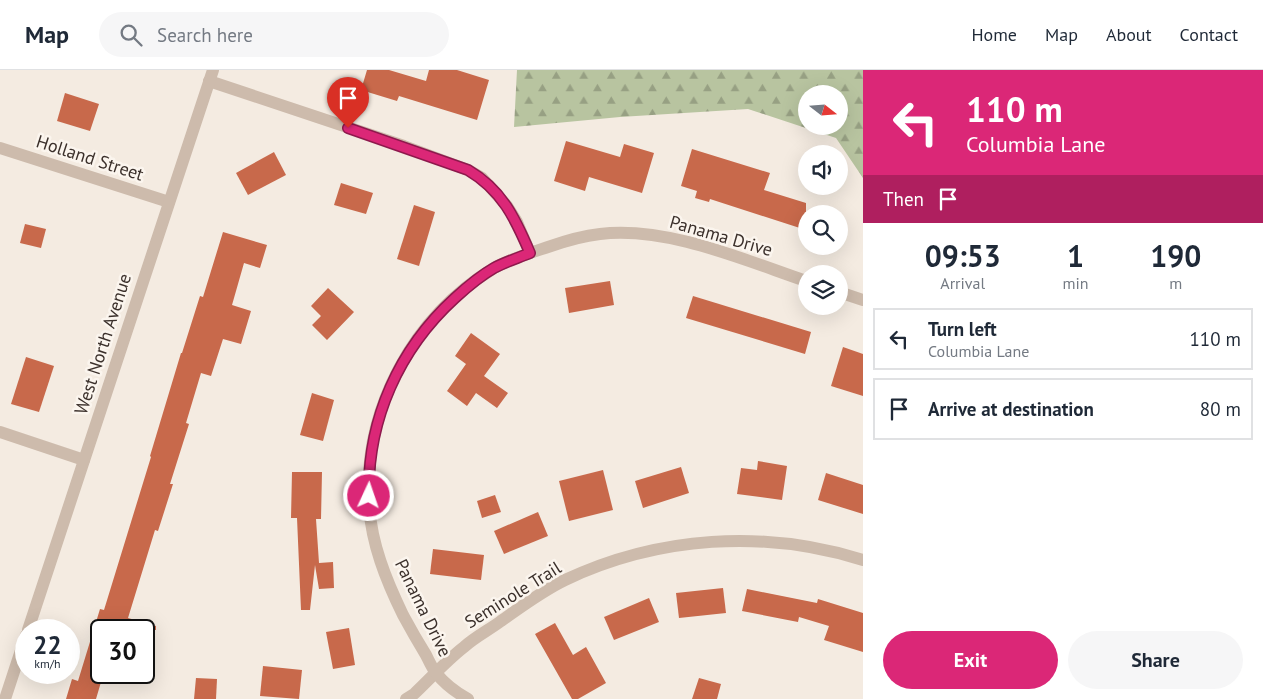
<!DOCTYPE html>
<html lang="en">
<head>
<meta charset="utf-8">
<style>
	:root { --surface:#fff; --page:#f6f6f7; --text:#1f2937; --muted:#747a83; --line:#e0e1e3; --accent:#db2777 }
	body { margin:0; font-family:"PT Sans",sans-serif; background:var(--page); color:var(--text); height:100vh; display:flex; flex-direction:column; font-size:19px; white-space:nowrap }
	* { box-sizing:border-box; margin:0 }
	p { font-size:16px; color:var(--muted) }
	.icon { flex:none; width:28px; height:28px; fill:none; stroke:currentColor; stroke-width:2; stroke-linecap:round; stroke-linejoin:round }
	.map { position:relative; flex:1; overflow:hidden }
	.side { display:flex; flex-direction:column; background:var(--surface); width:400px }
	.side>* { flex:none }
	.hud { background:#db2777; color:#fff; overflow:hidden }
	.needle { width:32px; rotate:107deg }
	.tools { position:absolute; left:798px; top:15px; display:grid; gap:10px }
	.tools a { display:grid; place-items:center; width:50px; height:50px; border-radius:50%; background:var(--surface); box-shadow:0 5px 20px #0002; font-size:25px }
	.speed { position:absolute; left:15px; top:549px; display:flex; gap:10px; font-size:25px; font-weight:700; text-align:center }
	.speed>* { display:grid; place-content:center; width:65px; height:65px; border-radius:50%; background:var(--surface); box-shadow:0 5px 20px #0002; line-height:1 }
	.speed small { font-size:12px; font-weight:400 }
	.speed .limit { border:2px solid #111; border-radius:8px; background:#fff; color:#111 }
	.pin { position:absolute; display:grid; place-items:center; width:42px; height:42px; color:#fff; margin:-51px -21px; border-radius:50% 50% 50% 0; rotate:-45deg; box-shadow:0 0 5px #0007 }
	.pin .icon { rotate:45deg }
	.me { position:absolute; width:55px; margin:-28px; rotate:3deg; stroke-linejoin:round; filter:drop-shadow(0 0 4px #0008) }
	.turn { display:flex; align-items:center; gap:18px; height:105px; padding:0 20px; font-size:22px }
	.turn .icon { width:65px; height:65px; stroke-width:2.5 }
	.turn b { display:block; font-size:35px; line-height:42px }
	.then { display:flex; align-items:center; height:48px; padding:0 20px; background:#0003; gap:10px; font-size:19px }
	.eta { display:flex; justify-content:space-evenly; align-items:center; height:85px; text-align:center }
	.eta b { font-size:30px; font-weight:700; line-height:35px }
	.cta { display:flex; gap:10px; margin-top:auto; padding:10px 20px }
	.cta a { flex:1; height:58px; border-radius:30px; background:var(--accent); color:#fff; font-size:20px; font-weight:700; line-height:58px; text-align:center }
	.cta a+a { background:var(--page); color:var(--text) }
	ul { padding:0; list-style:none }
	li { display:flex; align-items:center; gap:15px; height:62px; margin:0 10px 8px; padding:0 10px; border:2px solid var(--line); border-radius:0px }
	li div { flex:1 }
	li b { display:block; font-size:19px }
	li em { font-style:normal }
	header { display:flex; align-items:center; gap:30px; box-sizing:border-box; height:70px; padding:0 25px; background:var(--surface); border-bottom:1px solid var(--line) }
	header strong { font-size:24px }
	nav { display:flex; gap:28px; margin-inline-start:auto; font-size:18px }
	.search { width:350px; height:45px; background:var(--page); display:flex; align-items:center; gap:12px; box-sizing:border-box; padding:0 18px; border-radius:28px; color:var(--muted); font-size:19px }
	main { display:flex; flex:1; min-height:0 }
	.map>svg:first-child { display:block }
	.forest { fill:url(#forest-firs); fill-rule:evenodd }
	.building { fill:#c8694b }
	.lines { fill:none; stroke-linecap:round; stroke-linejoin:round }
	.minor { stroke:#cdbbac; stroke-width:12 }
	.route-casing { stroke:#8e194d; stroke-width:12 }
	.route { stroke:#db2777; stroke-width:9 }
	.labels { text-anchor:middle; stroke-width:5; stroke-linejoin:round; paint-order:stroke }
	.street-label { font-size:18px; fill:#3b302b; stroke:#fbf5ee }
</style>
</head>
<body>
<header>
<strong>Map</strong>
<div class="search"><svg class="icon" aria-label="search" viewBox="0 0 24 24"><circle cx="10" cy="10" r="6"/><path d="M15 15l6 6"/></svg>Search here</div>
<nav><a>Home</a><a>Map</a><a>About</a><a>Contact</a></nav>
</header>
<main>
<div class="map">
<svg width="863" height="629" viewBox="0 0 863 629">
	<defs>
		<pattern id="forest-firs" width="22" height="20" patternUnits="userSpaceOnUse" patternTransform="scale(1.25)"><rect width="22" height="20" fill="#b8c4a0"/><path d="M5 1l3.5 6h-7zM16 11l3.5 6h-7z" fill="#97a083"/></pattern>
	</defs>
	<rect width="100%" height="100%" fill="#f4ebe1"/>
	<!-- forest -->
	<path class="forest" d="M517 0H863V108L836 68 748 39 620 47 514 57ZM806 24H839V56H806Z"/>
	<!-- building -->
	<g class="building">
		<path d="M367 0H389L426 11 429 0H457L489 10 477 50 399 26 397 31 361 20Z"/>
		<path d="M65 23 99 34 90 61 57 51Z"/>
		<path d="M566 71 620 87 624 74 654 83 642 123 589 107 585 121 554 111Z"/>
		<path d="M692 79 770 103 764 120 806 133V160L710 129 709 132 695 128 697 121 681 116Z"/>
		<path d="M274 82 286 105 248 125 236 103Z"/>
		<path d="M341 113 373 123 366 144 334 135Z"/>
		<path d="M414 135 435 142 419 196 397 189Z"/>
		<path d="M25 154 46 159 41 178 20 173Z"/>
		<path d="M223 162 267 175 260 198 244 193 232 235 251 241 241 274 223 269 211 306 201 303 186 353 189 354 170 414H173L158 461 155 460 128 548 156 556V560H101V612L96 629H66L72 609 78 611 100 539 104 540 151 387 150 386 181 283H182L200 226 203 227Z"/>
		<path d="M610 211 614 235 569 243 565 218Z"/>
		<path d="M328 218 354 242 327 270 312 255 321 246 311 236Z"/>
		<path d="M693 226 811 262 805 284 686 248Z"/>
		<path d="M471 263 500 284 484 306 508 323 497 338 476 323 467 336 447 321 466 294 455 286Z"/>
		<path d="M843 277 863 284V326L831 316Z"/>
		<path d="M26 287 54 296 39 342 11 334Z"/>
		<path d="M312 323 334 330 323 371 300 365Z"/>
		<path d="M758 391 787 396 782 430 737 424 741 398 757 400Z"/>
		<path d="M681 397 689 423 643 438 635 411Z"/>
		<path d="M603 400 613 440 569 451 559 411Z"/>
		<path d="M292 402H322L321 449H316L319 493 333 492 334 518 319 519 315 495 310 540H301L297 448H291Z"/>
		<path d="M826 403 863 415V444L818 430Z"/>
		<path d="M495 425 501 442 482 448 477 431Z"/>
		<path d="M538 442 548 466 504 484 494 461Z"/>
		<path d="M433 479 484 485 481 510 430 504Z"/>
		<path d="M723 518 726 543 679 548 676 523Z"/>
		<path d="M747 519 817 533 818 529 863 543V582L824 570 829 556 799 547 798 552 742 541Z"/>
		<path d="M649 528 659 552 614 570 604 547Z"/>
		<path d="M555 553 573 585 586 577 606 613 578 629H572L535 564Z"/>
		<path d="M349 558 355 595 333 599 326 562Z"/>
		<path d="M263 596 302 600 299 629 260 626Z"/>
		<path d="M196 608 217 609 216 629H194Z"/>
		<path d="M699 608 721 614 717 629H692Z"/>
	</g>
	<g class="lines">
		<!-- minor -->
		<g class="minor">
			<path d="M209 11 404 76 468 100 482 108 507 136 517 152 530 183"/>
			<path d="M0 78 169 132"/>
			<path d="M839 222 863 230"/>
			<path d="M0 362 84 390"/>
			<path d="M28 560 213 0"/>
			<path d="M5 629 26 565"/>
			<path d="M406 629 414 624C431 608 446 591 464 577 475 567 489 560 501 551 521 537 542 521 565 510 658 466 764 459 863 490"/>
			<path d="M468 629C457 623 444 613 436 603 432 598 429 591 426 585 418 572 410 558 403 545 386 510 371 473 369 434 363 339 413 247 494 198 510 189 530 183 548 177 565 171 582 166 600 164 667 156 744 190 806 211"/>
		</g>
	</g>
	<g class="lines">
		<!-- route casing -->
		<g class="route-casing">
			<path id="route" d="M348 58 468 100C502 120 515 148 530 183 518 188 505 192 494 198 480 206 467 217 455 228 399 279 367 350 369 426"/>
		</g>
		<!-- route -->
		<use href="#route" class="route"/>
	</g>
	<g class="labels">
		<!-- street labels -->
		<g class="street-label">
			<text transform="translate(90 88) rotate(18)" y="6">Holland Street</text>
			<text transform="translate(721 166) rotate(16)" y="6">Panama Drive</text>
			<text transform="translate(103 274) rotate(-72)" y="6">West North Avenue</text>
			<text transform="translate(513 525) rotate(-32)" y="6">Seminole Trail</text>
			<text transform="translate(423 538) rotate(64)" y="6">Panama Drive</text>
		</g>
	</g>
</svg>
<div class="tools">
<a><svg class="needle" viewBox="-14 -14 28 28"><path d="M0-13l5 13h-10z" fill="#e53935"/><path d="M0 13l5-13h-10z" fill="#747a83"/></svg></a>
<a><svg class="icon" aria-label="sound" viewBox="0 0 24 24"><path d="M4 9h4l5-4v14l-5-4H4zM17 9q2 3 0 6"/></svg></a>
<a><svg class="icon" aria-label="search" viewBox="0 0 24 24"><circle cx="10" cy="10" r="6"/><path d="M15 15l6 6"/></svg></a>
<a><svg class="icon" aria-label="layers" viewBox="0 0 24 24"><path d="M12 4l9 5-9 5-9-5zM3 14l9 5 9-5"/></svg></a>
</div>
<div class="speed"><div>22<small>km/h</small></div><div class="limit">30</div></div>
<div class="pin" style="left:348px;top:58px;background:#d93025"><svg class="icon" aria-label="arrive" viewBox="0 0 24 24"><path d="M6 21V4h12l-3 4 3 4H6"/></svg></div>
<svg class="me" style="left:369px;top:426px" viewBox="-20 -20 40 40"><circle r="17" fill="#db2777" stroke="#fff" stroke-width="3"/><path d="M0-11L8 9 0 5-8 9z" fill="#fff"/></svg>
</div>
<section class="side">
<div class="hud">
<div class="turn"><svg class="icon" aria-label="left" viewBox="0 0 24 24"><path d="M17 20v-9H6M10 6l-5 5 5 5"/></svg><div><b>110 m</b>Columbia Lane</div></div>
<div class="then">Then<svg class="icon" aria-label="arrive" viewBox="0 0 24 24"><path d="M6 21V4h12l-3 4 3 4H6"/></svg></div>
</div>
<div class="eta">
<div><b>09:53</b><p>Arrival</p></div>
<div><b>1</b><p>min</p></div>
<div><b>190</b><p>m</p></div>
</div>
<ul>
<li><svg class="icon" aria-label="left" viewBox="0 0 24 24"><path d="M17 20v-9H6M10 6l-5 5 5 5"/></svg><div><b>Turn left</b><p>Columbia Lane</p></div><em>110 m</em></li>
<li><svg class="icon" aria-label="arrive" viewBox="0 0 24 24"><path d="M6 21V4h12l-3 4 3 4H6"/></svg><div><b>Arrive at destination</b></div><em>80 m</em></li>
</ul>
<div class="cta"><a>Exit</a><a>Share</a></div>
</section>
</main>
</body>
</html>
